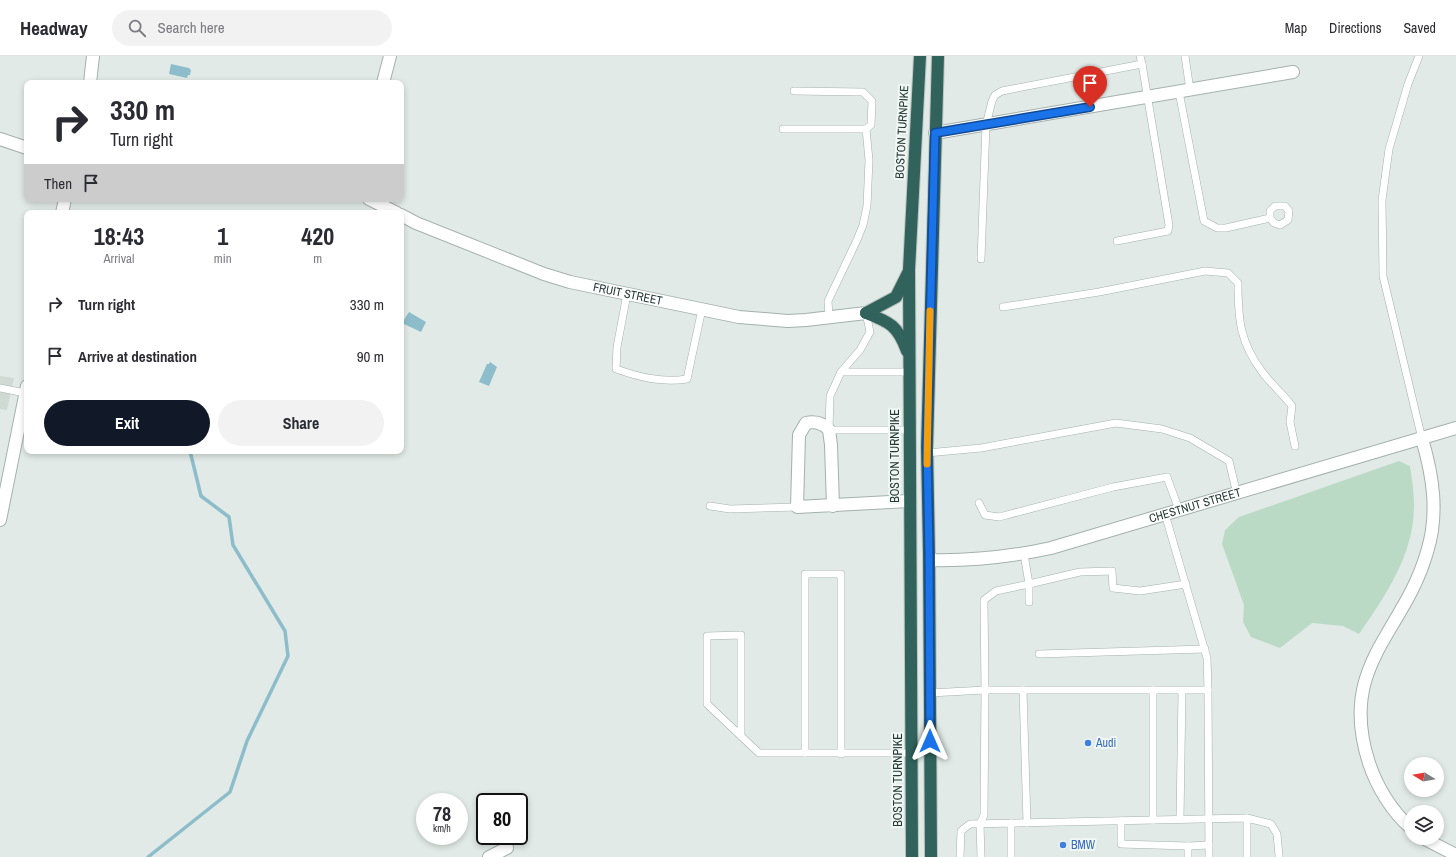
<!DOCTYPE html>
<html lang="en">
<head>
<meta charset="utf-8">
<style>
	:root { --surface:#fff; --page:#f2f2f3; --text:#2b2b33; --muted:#7c7c81; --line:#e1e1e2; --accent:#111827 }
	body { margin:0; font-family:"Archivo Narrow",sans-serif; background:var(--page); color:var(--text); height:100vh; display:flex; flex-direction:column; font-size:15px; white-space:nowrap }
	* { box-sizing:border-box; margin:0 }
	p { font-size:13px; color:var(--muted) }
	.icon { flex:none; width:22px; height:22px; fill:none; stroke:currentColor; stroke-width:2; stroke-linecap:round; stroke-linejoin:round }
	.map { position:relative; flex:1; overflow:hidden }
	.details { position:absolute; left:24px; top:154px; width:380px; height:244px; display:flex; flex-direction:column; background:var(--surface); border-radius:8px; box-shadow:0 2px 6px #0003 }
	.details>* { flex:none }
	.top-card { position:absolute; left:24px; top:24px; width:380px; height:122px; border-radius:8px; box-shadow:0 2px 6px #0003; background:#fff; color:var(--text); overflow:hidden }
	.needle { width:26px; rotate:281deg }
	.tools { position:absolute; left:1404px; top:701px; display:grid; gap:8px }
	.tools a { display:grid; place-items:center; width:40px; height:40px; border-radius:50%; background:var(--surface); box-shadow:0 2px 6px #0003; font-size:20px }
	.speed { position:absolute; left:416px; top:737px; display:flex; gap:8px; font-size:20px; font-weight:700; text-align:center }
	.speed>* { display:grid; place-content:center; width:52px; height:52px; border-radius:50%; background:var(--surface); box-shadow:0 2px 6px #0003; line-height:1 }
	.speed small { font-size:10px; font-weight:400 }
	.speed .limit { border:2px solid #111; border-radius:6px; background:#fff; color:#111 }
	.pin { position:absolute; display:grid; place-items:center; width:34px; height:34px; color:#fff; margin:-41px -17px; border-radius:50% 50% 50% 0; rotate:-45deg; box-shadow:0 0 4px #0007 }
	.pin .icon { rotate:45deg }
	.me { position:absolute; width:44px; margin:-22px; rotate:0deg; stroke-linejoin:round; filter:drop-shadow(0 0 3px #0008) }
	.turn { display:flex; align-items:center; gap:14px; height:84px; padding:0 20px; font-size:18px }
	.turn .icon { width:52px; height:52px; stroke-width:2.5 }
	.turn b { display:block; font-size:28px; line-height:34px }
	.then { display:flex; align-items:center; height:38px; padding:0 20px; background:#0003; gap:8px; font-size:15px }
	.eta { display:flex; justify-content:space-evenly; align-items:center; height:68px; text-align:center }
	.eta b { font-size:24px; font-weight:800; line-height:28px }
	.cta { display:flex; gap:8px; margin-top:auto; padding:8px 20px }
	.cta a { flex:1; height:46px; border-radius:24px; background:var(--accent); color:#fff; font-size:16px; font-weight:800; line-height:46px; text-align:center }
	.cta a+a { background:var(--page); color:var(--text) }
	ul { padding:0; list-style:none }
	li { display:flex; align-items:center; gap:12px; height:52px; padding:0 20px }
	li div { flex:1 }
	li b { display:block; font-size:15px }
	li em { font-style:normal }
	header { display:flex; align-items:center; gap:24px; box-sizing:border-box; height:56px; padding:0 20px; background:var(--surface); border-bottom:1px solid var(--line) }
	header strong { font-size:19px }
	nav { display:flex; gap:22px; margin-inline-start:auto; font-size:14px }
	.search { width:280px; height:36px; background:var(--page); display:flex; align-items:center; gap:10px; box-sizing:border-box; padding:0 14px; border-radius:22px; color:var(--muted); font-size:15px }
	.map>svg:first-child { display:block }
	.built { fill:#cfdad5 }
	.green { fill:#bbdac5 }
	.water { fill:#8dbdcb }
	.lines { fill:none; stroke-linecap:round; stroke-linejoin:round }
	.stream { stroke:#8dbdcb; stroke-width:3.5 }
	.lane-casing { stroke:#a4b1ad; stroke-width:8 }
	.street-casing { stroke:#a4b1ad; stroke-width:14 }
	.highway-casing { stroke:#bdc4c2; stroke-width:14 }
	.lane { stroke:#fff; stroke-width:7 }
	.street { stroke:#fff; stroke-width:12 }
	.highway { stroke:#31635c; stroke-width:12 }
	.route-casing { stroke:#114b97; stroke-width:10 }
	.route { stroke:#1a73e8; stroke-width:7 }
	.slow { stroke:#f59e0b; stroke-width:7 }
	.shop-dot { fill:#3f7fe0; stroke:#f1f7f4; stroke-width:1.5 }
	.labels { text-anchor:middle; stroke-width:4; stroke-linejoin:round; paint-order:stroke }
	.street-label { font-size:12px; fill:#233934; stroke:#f1f7f4 }
	.shop-label { font-size:12px; fill:#366cbe; stroke:#f1f7f4; text-anchor:start }
</style>
</head>
<body>
<header>
<strong>Headway</strong>
<div class="search"><svg class="icon" aria-label="search" viewBox="0 0 24 24"><circle cx="10" cy="10" r="6"/><path d="M15 15l6 6"/></svg>Search here</div>
<nav><a>Map</a><a>Directions</a><a>Saved</a></nav>
</header>
<div class="map">
<svg width="1456" height="801" viewBox="0 0 1456 801">
	<rect width="100%" height="100%" fill="#e1eae6"/>
	<!-- built -->
	<path class="built" d="M0 320 14 322 7 354 0 353Z"/>
	<!-- green -->
	<path class="green" d="M1399 405 1410 410C1412 423 1414 437 1414 450 1414 498 1386 539 1359 578L1343 570 1312 567 1280 592 1251 581 1243 566 1244 549 1222 488 1225 474 1239 461Z"/>
	<!-- water -->
	<g class="water">
		<path d="M171 8 189 12 191 14 190 19H188L187 22 169 18Z"/>
		<path d="M409 256 426 266 421 276 402 267Z"/>
		<path d="M490 306 497 311 489 330 479 326 487 308H489Z"/>
	</g>
	<g class="lines">
		<!-- stream -->
		<path class="stream" d="M148 801 230 736 247 685 288 600 285 575 233 489 229 461 201 440 190 395"/>
		<!-- lane casing -->
		<g class="lane-casing">
			<g id="lane">
				<path d="M1185 0 1190 34"/>
				<path d="M1419 0 1408 28 1389 93 1382 144 1383 220 1422 383"/>
				<path d="M794 35 863 36 872 45 871 69 866 73"/>
				<path d="M1179 36 1204 165 1217 172H1226L1270 162 1274 167 1280 169 1288 164 1289 155 1285 150H1275L1270 155V162"/>
				<path d="M783 73H866L869 104 867 150 863 169 857 184 828 245 829 261"/>
				<path d="M1117 185 1168 175 1169 169 1142 8"/>
				<path d="M981 203 986 69 992 45 995 39 1002 35 1142 8 1140 0"/>
				<path d="M627 238 617 291 616 313C639 321 662 327 687 323L702 253"/>
				<path d="M1003 251 1099 236 1205 215 1228 217 1238 227C1238 264 1240 287 1263 317 1272 329 1283 338 1292 350L1290 366 1295 390"/>
				<path d="M841 316 860 294 870 276 866 257"/>
				<path d="M909 316H841L830 340 829 374H909"/>
				<path d="M0 332 25 337"/>
				<path d="M927 397 981 392 1116 367 1162 373 1190 382 1229 405 1237 438"/>
				<path d="M979 447 985 459 999 461 1113 431 1167 421 1179 454"/>
				<path d="M710 450 730 453 797 451"/>
				<path d="M1024 498 1029 528 1080 516 1112 515 1113 532 1140 535 1186 528"/>
				<path d="M1029 546V528L996 535 984 544 985 634H1208L1207 602 1165 458"/>
				<path d="M1039 598 1205 593"/>
				<path d="M1023 634 1027 767"/>
				<path d="M1153 634V764"/>
				<path d="M1208 634 1209 801"/>
				<path d="M930 637 985 634 984 759 980 768 981 801"/>
				<path d="M741 680V579L707 580V648L759 697H912"/>
				<path d="M805 697V518H841V698"/>
				<path d="M1247 762 1271 768 1277 778 1279 800"/>
				<path d="M1180 763 1182 635"/>
				<path d="M1121 765V788L1188 790V801"/>
				<path d="M1011 767V801"/>
				<path d="M1188 790 1209 789"/>
				<path d="M960 801 961 775 970 768 1247 762V801"/>
			</g>
		</g>
		<!-- street casing -->
		<g class="street-casing">
			<g id="street">
				<path d="M90 27 93 0"/>
				<path d="M383 27 390 0"/>
				<path d="M935 77 1293 16"/>
				<path d="M0 83 27 92"/>
				<path d="M369 143 397 157"/>
				<path d="M62 157 65 143"/>
				<path id="s1" d="M401 159 416 167 544 218 570 226 739 261 788 265 806 264 866 257"/>
				<path d="M833 450 831 389 829 374C823 367 816 365 806 367L799 379 797 451 909 445"/>
				<path d="M0 464 27 330"/>
				<path id="s2" d="M929 504C971 505 1010 501 1051 492L1456 372"/>
				<path d="M1411 772C1392 756 1377 731 1369 707 1337 609 1404 577 1427 496 1439 458 1433 420 1422 383"/>
				<path d="M1423 782 1456 799"/>
				<path d="M489 801 507 792"/>
			</g>
		</g>
		<!-- highway casing -->
		<g class="highway-casing">
			<g id="highway">
				<path d="M866 257C890 266 898 270 907 295"/>
				<path d="M866 257 896 241 908 217"/>
				<path d="M912 801 909 214 920 0"/>
				<path d="M931 801 929 497 927 391 938 0"/>
			</g>
		</g>
		<!-- lane -->
		<use href="#lane" class="lane"/>
		<!-- street -->
		<use href="#street" class="street"/>
		<!-- highway -->
		<use href="#highway" class="highway"/>
	</g>
	<g class="lines">
		<!-- route casing -->
		<g class="route-casing">
			<path id="route" d="M930 685 929 497 927 391 935 77 1090 51"/>
		</g>
		<!-- route -->
		<use href="#route" class="route"/>
		<!-- slow -->
		<path class="slow" d="M927 408 930 255"/>
	</g>
	<!-- markers -->
	<g class="shop-dot">
		<circle cx="1088" cy="687" r="4"/>
		<circle cx="1063" cy="789" r="4"/>
	</g>
	<g class="labels">
		<!-- street labels -->
		<g class="street-label">
			<text transform="translate(902 76) rotate(-87)" y="4">BOSTON TURNPIKE</text>
			<text dy="4" stroke="none"><textPath href="#s1" startOffset="241">FRUIT STREET</textPath></text>
			<text transform="translate(895 400) rotate(-90)" y="4">BOSTON TURNPIKE</text>
			<text dy="4" stroke="none"><textPath href="#s2" startOffset="273">CHESTNUT STREET</textPath></text>
			<text transform="translate(898 724) rotate(-90)" y="4">BOSTON TURNPIKE</text>
		</g>
		<!-- shop labels -->
		<g class="shop-label">
			<text x="1096" y="691">Audi</text>
			<text x="1071" y="793">BMW</text>
		</g>
	</g>
</svg>
<div class="tools">
<a><svg class="needle" viewBox="-14 -14 28 28"><path d="M0-13l5 13h-10z" fill="#e53935"/><path d="M0 13l5-13h-10z" fill="#7c7c81"/></svg></a>
<a><svg class="icon" aria-label="layers" viewBox="0 0 24 24"><path d="M12 4l9 5-9 5-9-5zM3 14l9 5 9-5"/></svg></a>
</div>
<div class="speed"><div>78<small>km/h</small></div><div class="limit">80</div></div>
<div class="pin" style="left:1090px;top:51px;background:#d93025"><svg class="icon" aria-label="arrive" viewBox="0 0 24 24"><path d="M6 21V4h12l-3 4 3 4H6"/></svg></div>
<svg class="me" style="left:930px;top:685px" viewBox="-20 -20 40 40"><path d="M0-17L14 15 0 8-14 15z" fill="#1a73e8" stroke="#fff" stroke-width="4"/></svg>
<div class="top-card">
<div class="turn"><svg class="icon" aria-label="right" viewBox="0 0 24 24"><path d="M7 20v-9h11M14 6l5 5-5 5"/></svg><div><b>330 m</b>Turn right</div></div>
<div class="then">Then<svg class="icon" aria-label="arrive" viewBox="0 0 24 24"><path d="M6 21V4h12l-3 4 3 4H6"/></svg></div>
</div>
<section class="details">
<div class="eta">
<div><b>18:43</b><p>Arrival</p></div>
<div><b>1</b><p>min</p></div>
<div><b>420</b><p>m</p></div>
</div>
<ul>
<li><svg class="icon" aria-label="right" viewBox="0 0 24 24"><path d="M7 20v-9h11M14 6l5 5-5 5"/></svg><div><b>Turn right</b></div><em>330 m</em></li>
<li><svg class="icon" aria-label="arrive" viewBox="0 0 24 24"><path d="M6 21V4h12l-3 4 3 4H6"/></svg><div><b>Arrive at destination</b></div><em>90 m</em></li>
</ul>
<div class="cta"><a>Exit</a><a>Share</a></div>
</section>
</div>
</body>
</html>
